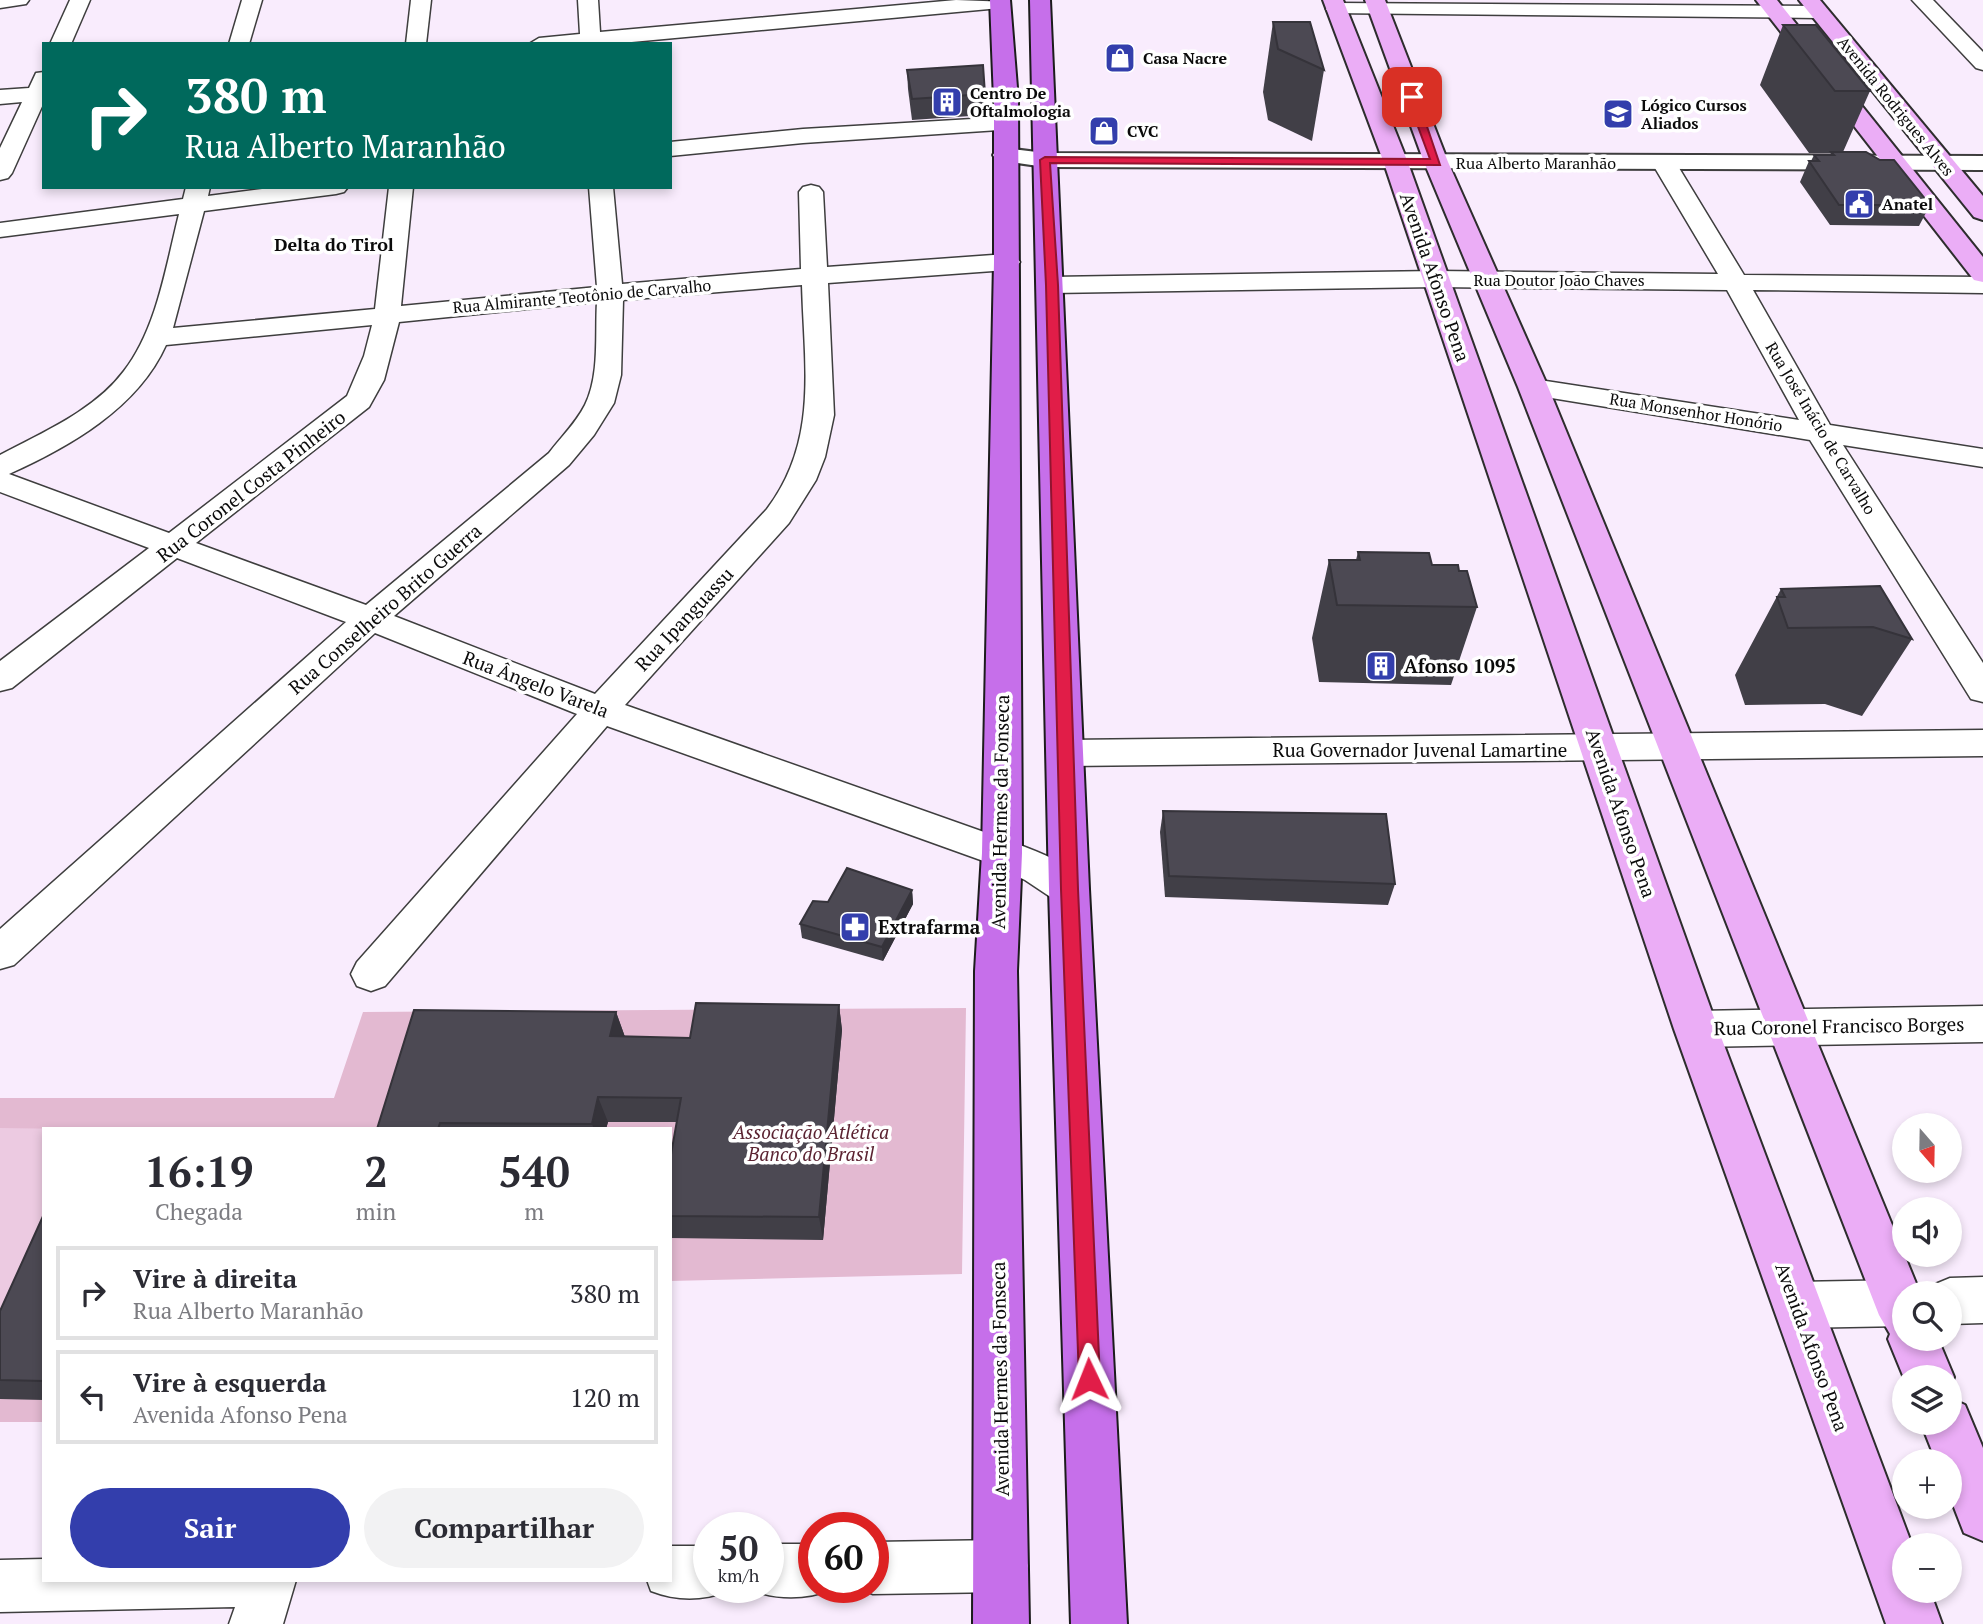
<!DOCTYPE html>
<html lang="pt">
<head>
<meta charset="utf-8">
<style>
	:root { --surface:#fff; --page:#f2f2f3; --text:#2b2b33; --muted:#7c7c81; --line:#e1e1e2; --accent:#333eac }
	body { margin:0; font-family:"PT Serif",serif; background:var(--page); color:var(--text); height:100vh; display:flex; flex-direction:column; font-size:26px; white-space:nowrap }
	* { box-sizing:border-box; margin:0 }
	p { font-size:23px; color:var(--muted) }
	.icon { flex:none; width:38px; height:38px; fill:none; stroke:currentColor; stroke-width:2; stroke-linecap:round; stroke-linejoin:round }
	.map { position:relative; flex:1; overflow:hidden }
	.sheet { position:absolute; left:42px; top:1127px; width:630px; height:455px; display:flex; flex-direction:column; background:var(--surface); border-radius:0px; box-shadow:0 4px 10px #0003 }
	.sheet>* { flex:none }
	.banner { position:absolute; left:42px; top:42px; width:630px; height:147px; border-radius:0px; box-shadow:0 4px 10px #0003; background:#00695c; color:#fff; overflow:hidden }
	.needle { width:46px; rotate:160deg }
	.tools { position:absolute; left:1892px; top:1113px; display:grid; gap:14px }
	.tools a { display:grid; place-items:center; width:70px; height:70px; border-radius:50%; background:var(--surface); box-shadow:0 4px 10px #0003; font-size:35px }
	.speed { position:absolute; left:693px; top:1512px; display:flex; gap:14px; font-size:35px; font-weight:700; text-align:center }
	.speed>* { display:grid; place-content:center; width:91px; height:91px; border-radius:50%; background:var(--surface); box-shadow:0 4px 10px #0003; line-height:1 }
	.speed small { font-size:18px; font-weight:400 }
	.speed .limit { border:10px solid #d22; background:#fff; color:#111 }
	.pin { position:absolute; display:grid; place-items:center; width:60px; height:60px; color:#fff; margin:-30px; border-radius:14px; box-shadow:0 4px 10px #0006 }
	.me { position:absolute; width:77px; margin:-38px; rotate:358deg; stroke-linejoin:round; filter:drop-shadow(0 0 5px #0008) }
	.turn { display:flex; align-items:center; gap:24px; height:147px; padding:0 28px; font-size:32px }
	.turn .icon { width:91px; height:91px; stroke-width:2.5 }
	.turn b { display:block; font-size:49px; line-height:60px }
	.eta { display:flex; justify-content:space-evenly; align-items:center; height:119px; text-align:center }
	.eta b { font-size:42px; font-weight:800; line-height:49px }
	.action { display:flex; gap:14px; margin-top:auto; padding:14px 28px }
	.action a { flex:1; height:80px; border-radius:42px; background:var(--accent); color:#fff; font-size:28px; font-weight:800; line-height:80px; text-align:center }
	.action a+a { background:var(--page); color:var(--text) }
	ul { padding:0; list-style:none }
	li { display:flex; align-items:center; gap:21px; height:94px; margin:0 14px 10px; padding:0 14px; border:4px solid var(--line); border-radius:0px }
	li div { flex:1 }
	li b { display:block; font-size:26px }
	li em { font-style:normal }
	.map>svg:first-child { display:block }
	.green { fill:#e3b9d1 }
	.pitch { fill:#eccae1 }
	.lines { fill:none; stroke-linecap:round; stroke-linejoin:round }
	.minor-casing { stroke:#3e3e3e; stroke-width:3 }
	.tertiary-casing { stroke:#3e3e3e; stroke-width:4 }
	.secondary-casing { stroke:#2d2d2d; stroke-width:4 }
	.primary-casing { stroke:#1c1c1c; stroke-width:4 }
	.minor { fill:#fff; fill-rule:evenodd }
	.tertiary { fill:#fff; fill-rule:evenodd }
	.secondary { fill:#ebadf6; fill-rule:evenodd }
	.primary { fill:#c66fea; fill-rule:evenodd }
	.wall { fill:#413f47 }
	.shaded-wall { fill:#35333a }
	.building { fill:#4c4953; stroke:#35333a; stroke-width:2 }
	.route { fill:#e11d48; stroke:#92132f; stroke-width:2 }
	.labels { text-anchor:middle; stroke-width:7; stroke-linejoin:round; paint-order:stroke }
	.far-poi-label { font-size:16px; font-weight:bold; fill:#0b0b0b; stroke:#fff; text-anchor:start }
	.far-street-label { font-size:16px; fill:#0b0b0b; stroke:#fff }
	.far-neighbourhood-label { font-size:18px; font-weight:bold; fill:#0b0b0b; stroke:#fff }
	.street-label { font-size:19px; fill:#0b0b0b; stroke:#fff }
	.poi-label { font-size:19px; font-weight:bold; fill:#0b0b0b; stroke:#fff; text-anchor:start }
	.park-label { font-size:19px; font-style:italic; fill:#5b2331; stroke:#fff }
</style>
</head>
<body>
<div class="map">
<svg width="1983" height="1624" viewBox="0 0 1983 1624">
	<rect width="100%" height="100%" fill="#f9ecfd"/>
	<!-- green -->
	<path class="green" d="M966 1008 962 1274 670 1281V1129H44V1422H0V1098H334L363 1012Z"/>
	<!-- pitch -->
	<path class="pitch" d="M0 1128 73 1129H44V1243L0 1340Z"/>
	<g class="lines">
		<!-- minor casing -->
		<g class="minor-casing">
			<g id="minor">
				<path d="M0 0H29L26 4 0 8Z"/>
				<path d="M70 0H90L71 44H50Z"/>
				<path d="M242 0H262L249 44H229Z"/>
				<path d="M411 0H431L426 44H406Z"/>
				<path d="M578 0H598L600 32 956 0 1010 2 1000 8 610 44H529L539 38 580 34Z"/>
				<path d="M1912 0H1933L1983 52V70L1976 68Z"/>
				<path d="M1336 3 1819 6 1829 12 1819 18 1329 13 1326 9Z"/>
				<path d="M44 72V102L12 173 8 178 0 180V148L22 102 0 104V90L29 88 36 73Z"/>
				<path d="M1006 117 1014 119 1017 124 1014 129 803 143 670 156V142L803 129Z"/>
				<path d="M1664 156 1672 158 1676 163 1744 275 1983 277V293L1753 290 1830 425 1983 449V467L1843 445 1983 663V702L1971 699 1810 440 1533 395 1523 393 1519 387 1523 381 1533 379 1799 420 1727 290 1436 287 1052 293 1043 290 1039 285 1043 280 1052 277 1436 271 1718 274 1652 163 1656 158Z"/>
				<path d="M811 185 819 187 823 192 827 267 1007 254 1016 257 1020 262 1016 267 1007 270 828 283 834 415 825 457 816 480 789 523 625 705 1015 843C1040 853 1075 864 1088 889L1083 900 1069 904 1055 900 1025 880 989 863 607 726 385 986 371 991 357 986 351 974 357 962 577 714 375 633 14 965 0 969V929L346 622 177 558 12 688 0 691V661L149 548 0 492V455C43 432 94 411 124 371 157 328 166 266 179 214L0 237V223L183 199 186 187H210L208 196 278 187H348L344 192 336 194 204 211 173 328 375 309 389 187H413L401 306 597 287 589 187H613L622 284 801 269 799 192 803 187ZM802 285C804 365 819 440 767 509L595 694 394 616 569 465 594 435 614 403 621 375 623 300ZM597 302C595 334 600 375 585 405 576 423 561 437 549 453L366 605 196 543 369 407 384 380 399 322ZM372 325 364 356 347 396 169 533 9 474C69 447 138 408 166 345Z"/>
				<path d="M1983 730V756L1067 766 1054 762 1049 753 1054 744 1067 740Z"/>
				<path d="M1983 1006V1042L1696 1047 1681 1042 1675 1029 1681 1016 1696 1011Z"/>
				<path d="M1983 1277V1323L1950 1324V1293H1930L1933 1285 1950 1278Z"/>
				<path d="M1904 1280 1921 1287 1923 1293H1904V1326L1796 1328 1779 1321 1773 1305 1779 1289 1796 1282Z"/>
				<path d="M1002 1540 1021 1547 1028 1566 1021 1585 1002 1592 873 1594 856 1587H873V1542Z"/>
				<path d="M768 1544H814V1587L833 1589C806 1600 776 1600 749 1589L768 1587Z"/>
				<path d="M670 1546H709V1587H729L728 1591C702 1601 677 1601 651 1591L647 1580H670Z"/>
				<path d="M44 1559V1580H296L283 1624H229L235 1607 0 1612V1560Z"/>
			</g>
		</g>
		<!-- tertiary casing -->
		<g class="tertiary-casing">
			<path id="tertiary" d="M1005 148 1045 153 1983 156V170L1045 167 996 160 993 155 996 150Z"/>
		</g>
		<!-- secondary casing -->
		<g class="secondary-casing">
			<g id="secondary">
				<path d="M1323 0H1343L1408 163 1718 1029 1912 1545H1904V1591H1930L1942 1624H1886L1674 1029 1384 163Z"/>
				<path d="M1365 0H1385L1448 162 1548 387 1920 1293H1904V1339H1938L1954 1377 1950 1389V1377L1904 1378 1888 1339 1890 1334 1879 1315 1518 387 1424 162Z"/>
				<path d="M1756 0H1777L1983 257V282L1974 280Z"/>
				<path d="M1799 0H1820L1983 196V220L1974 217Z"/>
				<path d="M1950 1398 1965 1405 1983 1448V1541L1964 1533 1950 1497V1461H1936L1921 1423H1950Z"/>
			</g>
		</g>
		<!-- primary casing -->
		<g class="primary-casing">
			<g id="primary">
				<path d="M990 0H1010L1018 100 1022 853 1017 971 1029 1624H973L975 971 982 853 994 262V100Z"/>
				<path d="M1030 0H1050L1089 889 1127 1624H1071L1049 889Z"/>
			</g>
		</g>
		<!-- minor -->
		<use href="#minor" class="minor"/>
		<!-- tertiary -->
		<use href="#tertiary" class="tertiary"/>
		<!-- secondary -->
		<use href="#secondary" class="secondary"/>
		<!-- primary -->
		<use href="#primary" class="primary"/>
	</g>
	<!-- wall -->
	<g class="wall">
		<path d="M1273 22 1324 70 1312 141 1268 120 1263 92Z"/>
		<path d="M1783 25 1870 91 1843 152 1930 205 1919 226 1830 225 1800 182 1809 161H1811L1814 155H1830L1831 153H1809L1760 85Z"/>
		<path d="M907 70 985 94V115L912 120 908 89Z"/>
		<path d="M1358 552 1432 565 1459 571 1477 607 1451 685 1319 682 1312 638 1329 560H1356Z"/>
		<path d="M1781 589 1912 639 1862 716 1825 704 1745 705 1735 675Z"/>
		<path d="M1163 811 1395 884 1388 905 1165 897 1160 832Z"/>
		<path d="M912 890 913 904 883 961 802 938 800 924 828 902Z"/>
		<path d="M839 1005 842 1030 823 1240 670 1238V1160L677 1122H608L606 1129H377L616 1012 625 1037 690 1038Z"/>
		<path d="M44 1214V1400L0 1399V1311Z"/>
	</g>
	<!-- shaded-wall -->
	<g class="shaded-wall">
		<path d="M912 890 913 904 883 961 882 947Z"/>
		<path d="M839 1005 842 1030 823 1240 819 1217Z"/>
		<path d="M616 1012 625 1037 610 1036Z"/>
		<path d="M598 1097 608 1122 606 1129H594L592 1124Z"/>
	</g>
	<!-- building -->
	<g class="building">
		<path d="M1273 22H1310L1324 70 1278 49Z"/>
		<path d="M1783 25H1816L1870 91H1835Z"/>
		<path d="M983 65 985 94 912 99 907 70Z"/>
		<path d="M1831 152H1866L1880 160H1894L1930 205H1839L1809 161H1819L1814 155H1834Z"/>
		<path d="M1358 552 1429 553 1432 565H1458L1459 571H1467L1477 607 1337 605 1329 560H1360Z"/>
		<path d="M1880 586 1912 639 1873 627 1788 628 1777 597H1785L1781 589Z"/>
		<path d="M1163 811 1386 814 1395 884 1169 876Z"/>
		<path d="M847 868 912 890 882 947 800 924 813 901 828 902Z"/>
		<path d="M696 1003 839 1005 819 1217 670 1216V1160L681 1098 598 1097 592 1124 440 1123 438 1129H377L414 1010 616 1012 610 1036 690 1038Z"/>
		<path d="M44 1214V1381L0 1380V1311Z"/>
	</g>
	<!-- route -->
	<path class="route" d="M1412 95 1417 97 1440 165 1050 163 1058 285 1078 889 1100 1379 1097 1386 1089 1390 1082 1386 1079 1379 1061 889 1046 285 1040 160 1045 157 1430 159 1407 97Z"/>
	<!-- icons -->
	<defs>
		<g id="shop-square" transform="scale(1.575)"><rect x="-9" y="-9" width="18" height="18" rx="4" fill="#333eac" stroke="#fff"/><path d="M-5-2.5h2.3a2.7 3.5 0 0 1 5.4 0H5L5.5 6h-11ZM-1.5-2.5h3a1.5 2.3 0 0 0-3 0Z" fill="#fff"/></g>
		<g id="building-square" transform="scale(1.575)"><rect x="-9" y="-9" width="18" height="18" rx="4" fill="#333eac" stroke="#fff"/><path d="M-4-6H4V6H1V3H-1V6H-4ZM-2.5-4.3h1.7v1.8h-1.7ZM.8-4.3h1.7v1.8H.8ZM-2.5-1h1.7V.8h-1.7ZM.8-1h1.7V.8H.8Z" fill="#fff"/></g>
		<g id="school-square" transform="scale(1.575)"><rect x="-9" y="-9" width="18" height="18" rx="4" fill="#333eac" stroke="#fff"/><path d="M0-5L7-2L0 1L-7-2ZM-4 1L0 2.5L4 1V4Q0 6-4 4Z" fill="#fff"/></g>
		<g id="civic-square" transform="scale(1.575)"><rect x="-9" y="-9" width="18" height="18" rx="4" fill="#333eac" stroke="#fff"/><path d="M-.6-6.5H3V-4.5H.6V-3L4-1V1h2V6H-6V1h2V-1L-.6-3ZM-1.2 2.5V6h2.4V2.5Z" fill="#fff"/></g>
		<g id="pharmacy-square" transform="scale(1.575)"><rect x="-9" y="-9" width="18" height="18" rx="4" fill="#333eac" stroke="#fff"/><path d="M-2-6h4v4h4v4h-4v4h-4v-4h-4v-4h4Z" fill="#fff"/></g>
	</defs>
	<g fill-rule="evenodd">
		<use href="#shop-square" x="1120" y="58"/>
		<use href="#building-square" x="947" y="102"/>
		<use href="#school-square" x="1618" y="114"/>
		<use href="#shop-square" x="1104" y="131"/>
		<use href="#civic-square" x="1859" y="204"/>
		<use href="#building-square" x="1381" y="666"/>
		<use href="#pharmacy-square" x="855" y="927"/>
	</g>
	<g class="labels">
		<!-- far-poi labels -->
		<g class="far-poi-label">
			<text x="1143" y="64">Casa Nacre</text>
			<text x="970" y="99">Centro De<tspan x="970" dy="18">Oftalmologia</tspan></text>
			<text x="1641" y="111">Lógico Cursos<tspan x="1641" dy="18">Aliados</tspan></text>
			<text x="1127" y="137">CVC</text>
			<text x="1882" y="210">Anatel</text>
		</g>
		<!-- far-street labels -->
		<g class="far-street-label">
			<text transform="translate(1896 106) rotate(51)" y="6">Avenida Rodrigues Alves</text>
			<text x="1536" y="169">Rua Alberto Maranhão</text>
			<text x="1559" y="286">Rua Doutor João Chaves</text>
			<text transform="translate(582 296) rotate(-5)" y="6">Rua Almirante Teotônio de Carvalho</text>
			<text transform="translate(1696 412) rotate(9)" y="6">Rua Monsenhor Honório</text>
			<text transform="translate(1821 428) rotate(59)" y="6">Rua José Inácio de Carvalho</text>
		</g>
		<!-- far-neighbourhood labels -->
		<g class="far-neighbourhood-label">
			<text x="334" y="251">Delta do Tirol</text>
		</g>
		<!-- street labels -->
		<g class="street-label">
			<text transform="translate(1435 277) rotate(71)" y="7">Avenida Afonso Pena</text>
			<text transform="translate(251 486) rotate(-38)" y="7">Rua Coronel Costa Pinheiro</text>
			<text transform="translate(385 609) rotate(-41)" y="7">Rua Conselheiro Brito Guerra</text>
			<text transform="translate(684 619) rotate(-47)" y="7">Rua Ipanguassu</text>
			<text transform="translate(536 684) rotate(21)" y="7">Rua Ângelo Varela</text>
			<text x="1420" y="757">Rua Governador Juvenal Lamartine</text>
			<text transform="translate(1000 812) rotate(-89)" y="7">Avenida Hermes da Fonseca</text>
			<text transform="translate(1621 813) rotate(71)" y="7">Avenida Afonso Pena</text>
			<text transform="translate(1839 1026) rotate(-1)" y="7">Rua Coronel Francisco Borges</text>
			<text transform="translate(1812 1347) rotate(70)" y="7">Avenida Afonso Pena</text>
			<text transform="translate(1000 1379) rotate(-91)" y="7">Avenida Hermes da Fonseca</text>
		</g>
		<!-- poi labels -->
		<g class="poi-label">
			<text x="1404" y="673">Afonso 1095</text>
			<text x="878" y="934">Extrafarma</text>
		</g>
		<!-- park labels -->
		<g class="park-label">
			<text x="811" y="1139">Associação Atlética<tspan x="811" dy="22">Banco do Brasil</tspan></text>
		</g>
	</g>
</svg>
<div class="tools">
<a><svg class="needle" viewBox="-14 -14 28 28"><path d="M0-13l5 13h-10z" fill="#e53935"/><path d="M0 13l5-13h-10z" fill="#7c7c81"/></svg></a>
<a><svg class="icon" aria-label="sound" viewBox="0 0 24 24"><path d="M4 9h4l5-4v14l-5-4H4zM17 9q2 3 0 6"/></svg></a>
<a><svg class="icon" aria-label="search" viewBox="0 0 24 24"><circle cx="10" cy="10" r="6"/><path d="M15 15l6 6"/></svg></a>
<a><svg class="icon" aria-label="layers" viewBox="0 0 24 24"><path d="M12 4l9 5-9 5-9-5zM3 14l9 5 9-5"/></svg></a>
<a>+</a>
<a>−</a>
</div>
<div class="speed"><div>50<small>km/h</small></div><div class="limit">60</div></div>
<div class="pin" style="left:1412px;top:97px;background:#d93025"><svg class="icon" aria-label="arrive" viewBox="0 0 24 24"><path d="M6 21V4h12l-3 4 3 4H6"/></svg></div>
<svg class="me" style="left:1089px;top:1379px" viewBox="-20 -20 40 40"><path d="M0-17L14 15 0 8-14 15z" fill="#e11d48" stroke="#fff" stroke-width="4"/></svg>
<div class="banner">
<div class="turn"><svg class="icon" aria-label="right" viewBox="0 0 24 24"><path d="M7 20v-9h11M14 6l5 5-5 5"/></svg><div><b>380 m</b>Rua Alberto Maranhão</div></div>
</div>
<section class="sheet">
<div class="eta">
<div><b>16:19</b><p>Chegada</p></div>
<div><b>2</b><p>min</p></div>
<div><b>540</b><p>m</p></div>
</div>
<ul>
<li><svg class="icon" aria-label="right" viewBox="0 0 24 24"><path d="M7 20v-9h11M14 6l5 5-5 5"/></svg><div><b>Vire à direita</b><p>Rua Alberto Maranhão</p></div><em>380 m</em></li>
<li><svg class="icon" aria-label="left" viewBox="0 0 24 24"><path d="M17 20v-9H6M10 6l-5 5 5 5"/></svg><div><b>Vire à esquerda</b><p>Avenida Afonso Pena</p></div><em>120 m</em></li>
</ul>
<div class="action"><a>Sair</a><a>Compartilhar</a></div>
</section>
</div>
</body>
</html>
